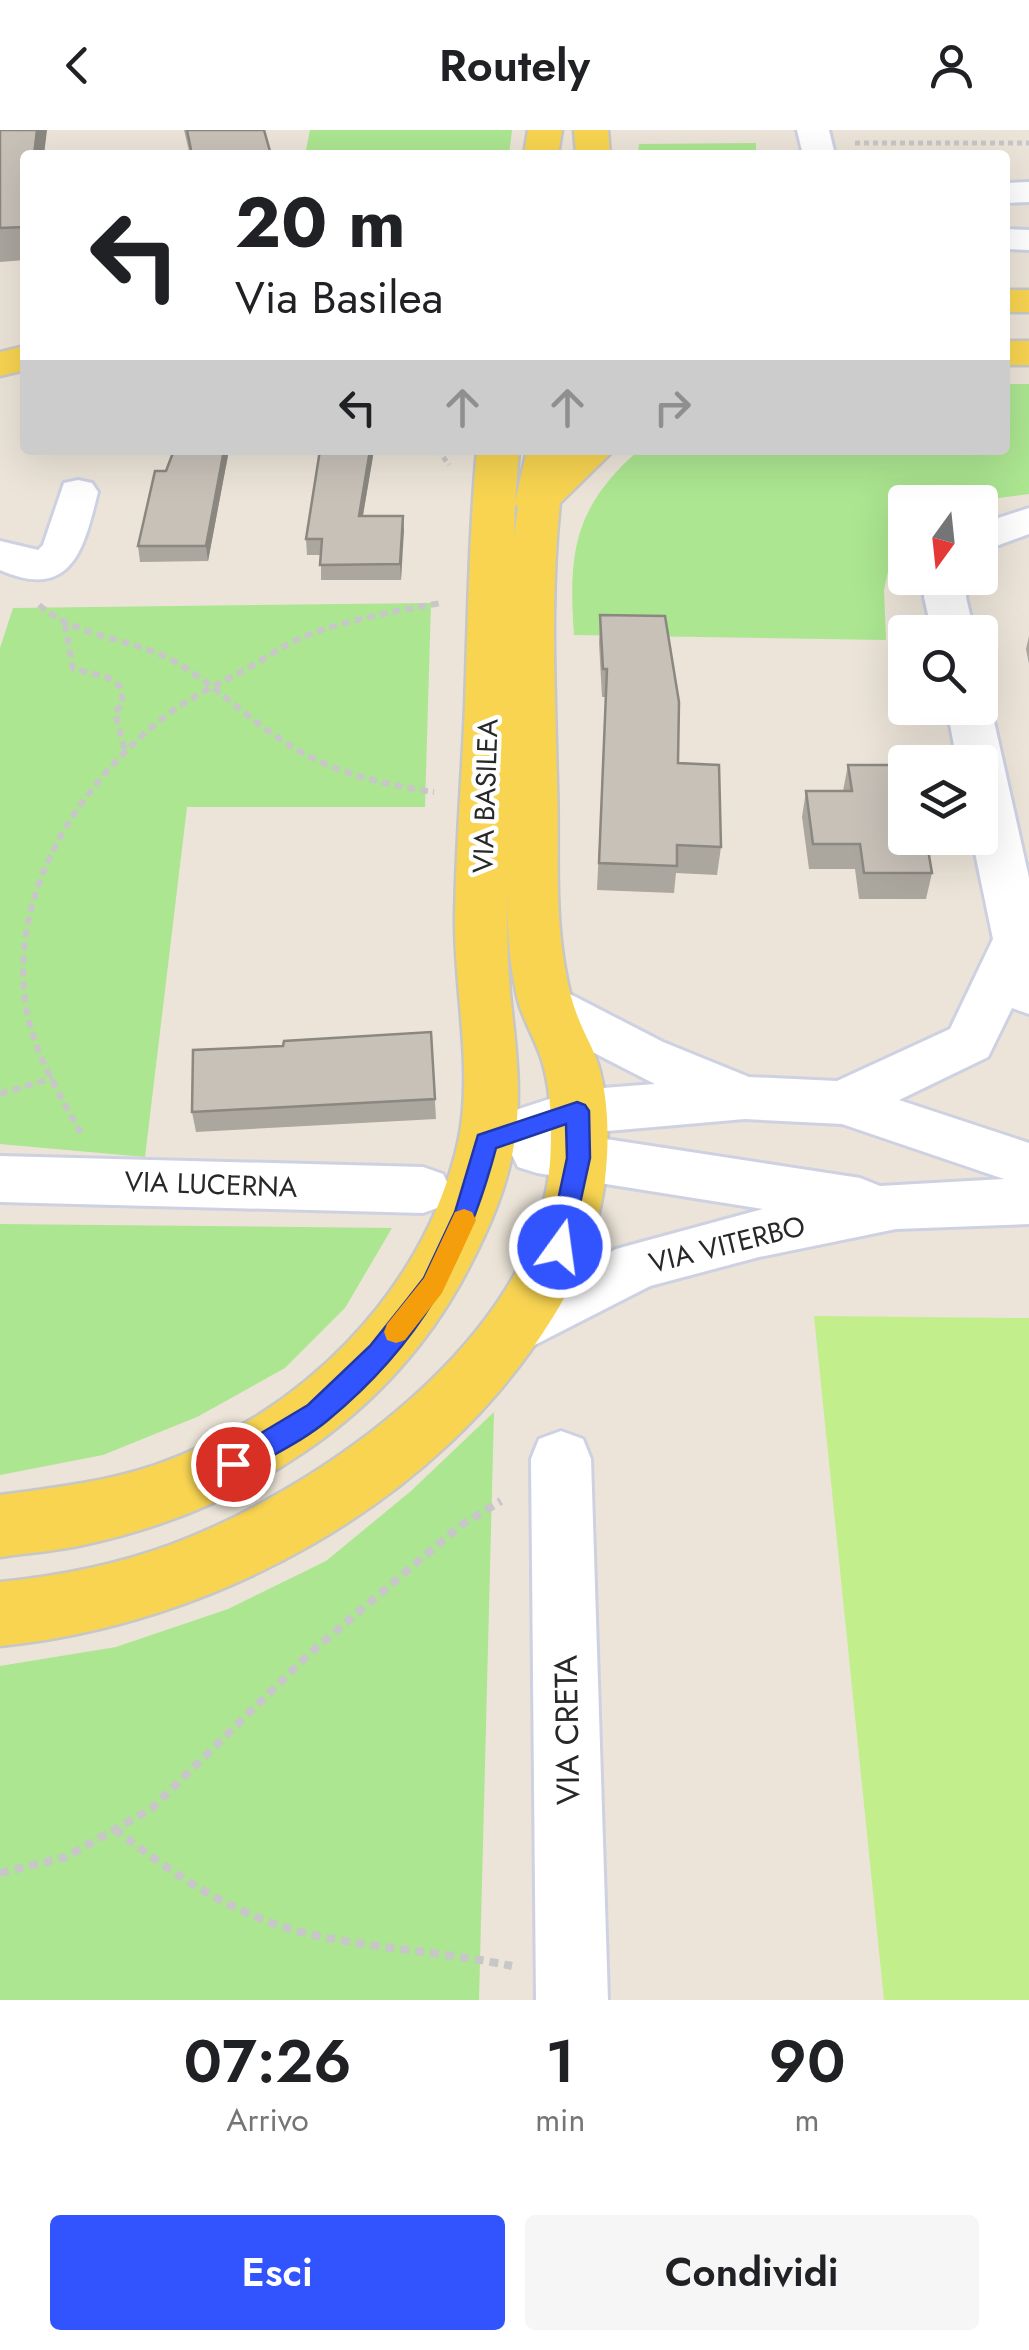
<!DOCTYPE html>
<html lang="it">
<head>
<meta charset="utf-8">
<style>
	:root { --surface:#fff; --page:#f6f6f6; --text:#202124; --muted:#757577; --accent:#3254ff }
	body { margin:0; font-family:Jost,sans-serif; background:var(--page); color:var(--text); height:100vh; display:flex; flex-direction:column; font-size:38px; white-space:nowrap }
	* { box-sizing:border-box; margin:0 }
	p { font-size:32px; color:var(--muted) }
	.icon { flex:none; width:55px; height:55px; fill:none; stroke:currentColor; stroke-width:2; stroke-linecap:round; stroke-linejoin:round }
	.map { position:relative; height:1870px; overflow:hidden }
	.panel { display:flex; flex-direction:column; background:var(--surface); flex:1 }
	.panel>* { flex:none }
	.guide { position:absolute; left:20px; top:20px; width:990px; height:305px; border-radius:10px; box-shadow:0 10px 40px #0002; background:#fff; color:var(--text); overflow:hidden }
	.needle { width:65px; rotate:195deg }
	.fabs { position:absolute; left:888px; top:355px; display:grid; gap:20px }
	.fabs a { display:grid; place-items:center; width:110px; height:110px; border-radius:10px; background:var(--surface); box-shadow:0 10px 40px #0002; font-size:50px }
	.pin { position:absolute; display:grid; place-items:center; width:85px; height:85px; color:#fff; margin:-42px; border:5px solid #fff; border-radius:50%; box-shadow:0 2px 10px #0007 }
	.me { position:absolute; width:110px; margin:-55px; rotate:14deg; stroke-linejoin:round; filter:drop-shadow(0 0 8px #0008) }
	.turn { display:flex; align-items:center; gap:35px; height:210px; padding:0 50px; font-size:45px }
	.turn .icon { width:130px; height:130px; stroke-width:2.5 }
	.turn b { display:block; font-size:70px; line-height:85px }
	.lanes { display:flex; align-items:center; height:95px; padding:0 50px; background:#0003; justify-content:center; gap:50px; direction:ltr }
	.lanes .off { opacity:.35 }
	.eta { display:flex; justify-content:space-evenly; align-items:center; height:170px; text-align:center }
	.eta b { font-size:60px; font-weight:600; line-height:70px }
	.action { display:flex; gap:20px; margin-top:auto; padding:20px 50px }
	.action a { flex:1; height:115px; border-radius:10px; background:var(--accent); color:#fff; font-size:40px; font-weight:600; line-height:115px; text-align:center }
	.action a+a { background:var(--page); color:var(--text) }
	header { display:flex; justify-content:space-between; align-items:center; height:130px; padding:0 50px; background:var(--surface); font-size:45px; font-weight:600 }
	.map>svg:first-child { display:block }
	.green { fill:#ace691 }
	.pitch { fill:#c3ee8c }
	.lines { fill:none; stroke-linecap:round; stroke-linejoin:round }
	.minor-casing { stroke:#ced1e2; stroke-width:6 }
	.major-casing { stroke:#c7c7c7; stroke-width:5 }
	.path-far2 { stroke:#c7c7c7; stroke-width:5; stroke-dasharray:5 4; stroke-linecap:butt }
	.path-far1 { stroke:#c7c7c7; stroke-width:6; stroke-dasharray:8 5; stroke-linecap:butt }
	.path { stroke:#c7c7c7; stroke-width:8; stroke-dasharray:9 6; stroke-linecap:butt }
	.minor { fill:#fff; fill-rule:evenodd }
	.major { fill:#f8d451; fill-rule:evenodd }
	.wall { fill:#aba69e }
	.shaded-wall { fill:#8b8781 }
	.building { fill:#c7c1b8; stroke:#8b8781; stroke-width:2.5 }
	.route { fill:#3254ff; stroke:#2037a6; stroke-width:2.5 }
	.slow { fill:#f59e0b }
	.labels { text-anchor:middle; stroke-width:9; stroke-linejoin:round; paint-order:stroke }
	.street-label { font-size:28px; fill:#282828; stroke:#fff }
	.near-street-label { font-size:32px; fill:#282828; stroke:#fff }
</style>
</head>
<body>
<header><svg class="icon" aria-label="back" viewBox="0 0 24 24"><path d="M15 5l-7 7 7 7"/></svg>Routely<svg class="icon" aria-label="person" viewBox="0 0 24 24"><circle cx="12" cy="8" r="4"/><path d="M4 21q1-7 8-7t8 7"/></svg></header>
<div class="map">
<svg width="1029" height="1870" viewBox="0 0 1029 1870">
	<rect width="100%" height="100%" fill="#ece4d8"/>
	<!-- green -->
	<g class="green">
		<path d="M310 0H512L509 25H305Z"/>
		<path d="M756 13V25H638L639 14Z"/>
		<path d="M1005 254H1029V364L967 372H905V415L889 437 884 460 886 510 574 505C568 422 574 377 639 320H1005Z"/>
		<path d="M431 473 425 677H187L145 1027 0 1014V518L13 478Z"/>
		<path d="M0 1094 392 1098 345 1178 285 1238 197 1287 103 1325 0 1345Z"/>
		<path d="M494 1282 479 1870H0V1536L116 1517 228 1479 326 1431 411 1361Z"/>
	</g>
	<!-- pitch -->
	<path class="pitch" d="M814 1186 1029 1188V1870H884Z"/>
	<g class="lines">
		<!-- minor casing -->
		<g class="minor-casing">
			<g id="minor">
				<path d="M797 0H829L835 25H803Z"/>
				<path d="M1029 52V72L1005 73V53Z"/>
				<path d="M1005 99 1029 100V120L1005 119Z"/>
				<path d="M78 350 92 353 98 362C84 417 73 472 0 440V411L38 420 43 415 64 353Z"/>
				<path d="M1029 378V404L980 422V394Z"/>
				<path d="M926 448H968L966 467 974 502H932L924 467Z"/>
				<path d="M980 566 991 578 1029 748V884L1012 878 988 927 899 970 1029 1013V1094L896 1099 759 1127 650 1156 513 1226 492 1219 484 1201 492 1183 616 1119 763 1079 537 1043 518 1037 512 1025 486 1034 467 1028 459 1012 467 996 577 960 655 954 528 889 520 875 528 861 546 855 564 861 663 912 749 947 837 951 950 899 993 809 972 708H980V632H957L947 578H980ZM745 989 842 994 1004 1049 880 1056 860 1048 573 1004Z"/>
				<path d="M0 1026 423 1037 443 1044 451 1060 443 1076 423 1083 0 1072Z"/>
				<path d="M561 1301 583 1309 591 1329 608 1870H536L531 1329 539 1309Z"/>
			</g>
		</g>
		<!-- major casing -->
		<g class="major-casing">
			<g id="major">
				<path d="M528 0H562L558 25H524Z"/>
				<path d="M574 0H608L610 25H576Z"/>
				<rect x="1005" y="160" width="24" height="22"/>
				<rect x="1005" y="211" width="24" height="24"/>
				<path d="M25 216V240L0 246V222Z"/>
				<path d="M477 320H519L515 372 527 320H614L560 373C550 466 555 559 557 653 559 708 555 764 562 819 565 841 569 864 577 885 584 904 595 921 600 941 608 972 609 1007 606 1039 602 1093 581 1141 553 1187 439 1373 214 1495 0 1516V1452C59 1446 115 1435 170 1415 321 1359 538 1206 550 1033 552 1001 552 965 543 934 537 912 524 893 518 870 509 834 507 795 507 757 507 793 507 828 510 863 515 912 522 959 515 1007 509 1055 488 1101 466 1143 389 1289 243 1381 83 1415 56 1421 27 1423 0 1427V1365C53 1358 105 1352 155 1335 299 1286 424 1163 458 1013 474 941 454 861 455 787 456 717 462 647 465 576 468 491 469 405 477 320ZM515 374 518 377 514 406Z"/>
			</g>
		</g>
		<!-- path-far2 -->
		<g class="path-far2">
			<path d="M855 13H1029"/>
			<path d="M438 320 449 335"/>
		</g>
		<!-- path-far1 -->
		<g class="path-far1">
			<path d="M39 475C78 508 128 507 172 530 210 551 241 583 277 607 323 640 379 654 434 662"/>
			<path d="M65 494 73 539 107 547 120 556 123 573 115 582 125 621"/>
			<path d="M0 964 53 948"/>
			<path d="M81 1003C58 962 31 918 25 870 11 759 79 655 163 588 188 568 219 554 248 538 268 527 286 513 308 505 350 489 396 481 441 473"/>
		</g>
		<!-- path -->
		<g class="path">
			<path d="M115 1699C171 1743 231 1784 301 1802 370 1819 442 1821 512 1836"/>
			<path d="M0 1743 66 1727 151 1679 309 1524 461 1395 501 1371"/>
		</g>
		<!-- minor -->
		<use href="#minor" class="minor"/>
		<!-- major -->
		<use href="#major" class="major"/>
	</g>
	<!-- wall -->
	<g class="wall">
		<path d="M0 0 25 25V130L0 132Z"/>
		<path d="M184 0H264L271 25H190Z"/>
		<path d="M229 320 208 431 140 432 138 416 166 341Z"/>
		<path d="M320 320H374L363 386H403L401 450H321V425H307L306 409Z"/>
		<path d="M600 485 721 717 717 745 676 743 674 763 597 760 606 567H602L599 513Z"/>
		<path d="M1029 506V534L1026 519Z"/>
		<path d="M848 635 932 743 926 769H859L855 739H809L802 687 806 661H843Z"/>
		<path d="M431 902 436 989 196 1002 192 982 283 916Z"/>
	</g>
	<!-- shaded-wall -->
	<g class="shaded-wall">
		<path d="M37 0H47L44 25H34Z"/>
		<path d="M224 320H229L208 431 206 416Z"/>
		<path d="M370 320H374L360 402 359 386Z"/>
		<path d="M403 386 404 401 401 450 400 434Z"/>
	</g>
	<!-- building -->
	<g class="building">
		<path d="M0 0H37L34 25H25V97L0 98Z"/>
		<path d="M187 0H264L271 25H192Z"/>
		<path d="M174 320H224L206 416H138L155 341H166Z"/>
		<path d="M320 320H370L359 386H403L400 434 320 435 322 409H306Z"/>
		<path d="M600 485 665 486 679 572 678 633 719 635 721 717 677 715V736L599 733 607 539H603Z"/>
		<path d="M848 635H905V708H926L932 743H864L860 714H813L806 661H852Z"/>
		<path d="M431 902 435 969 192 982 193 920 283 916 284 911Z"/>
	</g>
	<!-- route -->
	<path class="route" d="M577 972 585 975 589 981 590 1028 569 1124 560 1127 552 1124 548 1117 567 1028 566 994 496 1018C466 1131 420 1214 328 1290 303 1311 270 1326 242 1343L233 1347 223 1343 220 1334 223 1326 308 1275 370 1216 406 1171 424 1148 455 1082 478 1005Z"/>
	<!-- slow -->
	<path class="slow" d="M464 1079 472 1082 476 1090 442 1163 405 1210 396 1213 387 1210 384 1202 387 1194 424 1148 455 1082Z"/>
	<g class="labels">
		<!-- street labels -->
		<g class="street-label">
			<text transform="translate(485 666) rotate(-88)" y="10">VIA BASILEA</text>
			<text transform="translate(211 1054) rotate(2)" y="10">VIA LUCERNA</text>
			<text transform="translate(727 1114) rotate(-14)" y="10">VIA VITERBO</text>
		</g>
		<!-- near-street labels -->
		<g class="near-street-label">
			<text transform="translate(567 1600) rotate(-91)" y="11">VIA CRETA</text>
		</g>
	</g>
</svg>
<div class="fabs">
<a><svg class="needle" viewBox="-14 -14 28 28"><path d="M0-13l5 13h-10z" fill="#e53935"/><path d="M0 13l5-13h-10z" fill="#757577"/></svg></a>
<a><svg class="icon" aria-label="search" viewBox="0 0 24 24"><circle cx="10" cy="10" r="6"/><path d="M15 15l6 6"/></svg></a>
<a><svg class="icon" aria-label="layers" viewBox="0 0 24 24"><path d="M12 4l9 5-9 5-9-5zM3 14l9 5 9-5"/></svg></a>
</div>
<div class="pin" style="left:233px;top:1334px;background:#d93025"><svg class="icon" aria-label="arrive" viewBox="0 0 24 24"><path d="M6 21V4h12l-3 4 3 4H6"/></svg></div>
<svg class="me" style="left:560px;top:1117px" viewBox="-20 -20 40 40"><circle r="17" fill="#3254ff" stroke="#fff" stroke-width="3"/><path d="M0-11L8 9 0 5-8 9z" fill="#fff"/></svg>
<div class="guide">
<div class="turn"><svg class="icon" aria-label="left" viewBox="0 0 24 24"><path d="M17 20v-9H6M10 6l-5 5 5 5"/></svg><div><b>20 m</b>Via Basilea</div></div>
<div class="lanes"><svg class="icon" aria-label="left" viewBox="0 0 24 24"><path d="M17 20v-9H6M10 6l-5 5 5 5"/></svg><svg class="icon off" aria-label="ahead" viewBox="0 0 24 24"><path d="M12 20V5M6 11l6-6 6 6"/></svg><svg class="icon off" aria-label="ahead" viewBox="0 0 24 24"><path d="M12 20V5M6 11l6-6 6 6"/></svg><svg class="icon off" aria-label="right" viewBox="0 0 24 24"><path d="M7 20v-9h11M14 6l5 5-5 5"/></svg></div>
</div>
</div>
<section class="panel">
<div class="eta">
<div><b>07:26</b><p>Arrivo</p></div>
<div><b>1</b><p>min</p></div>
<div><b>90</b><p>m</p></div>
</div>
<div class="action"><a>Esci</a><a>Condividi</a></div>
</section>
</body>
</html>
